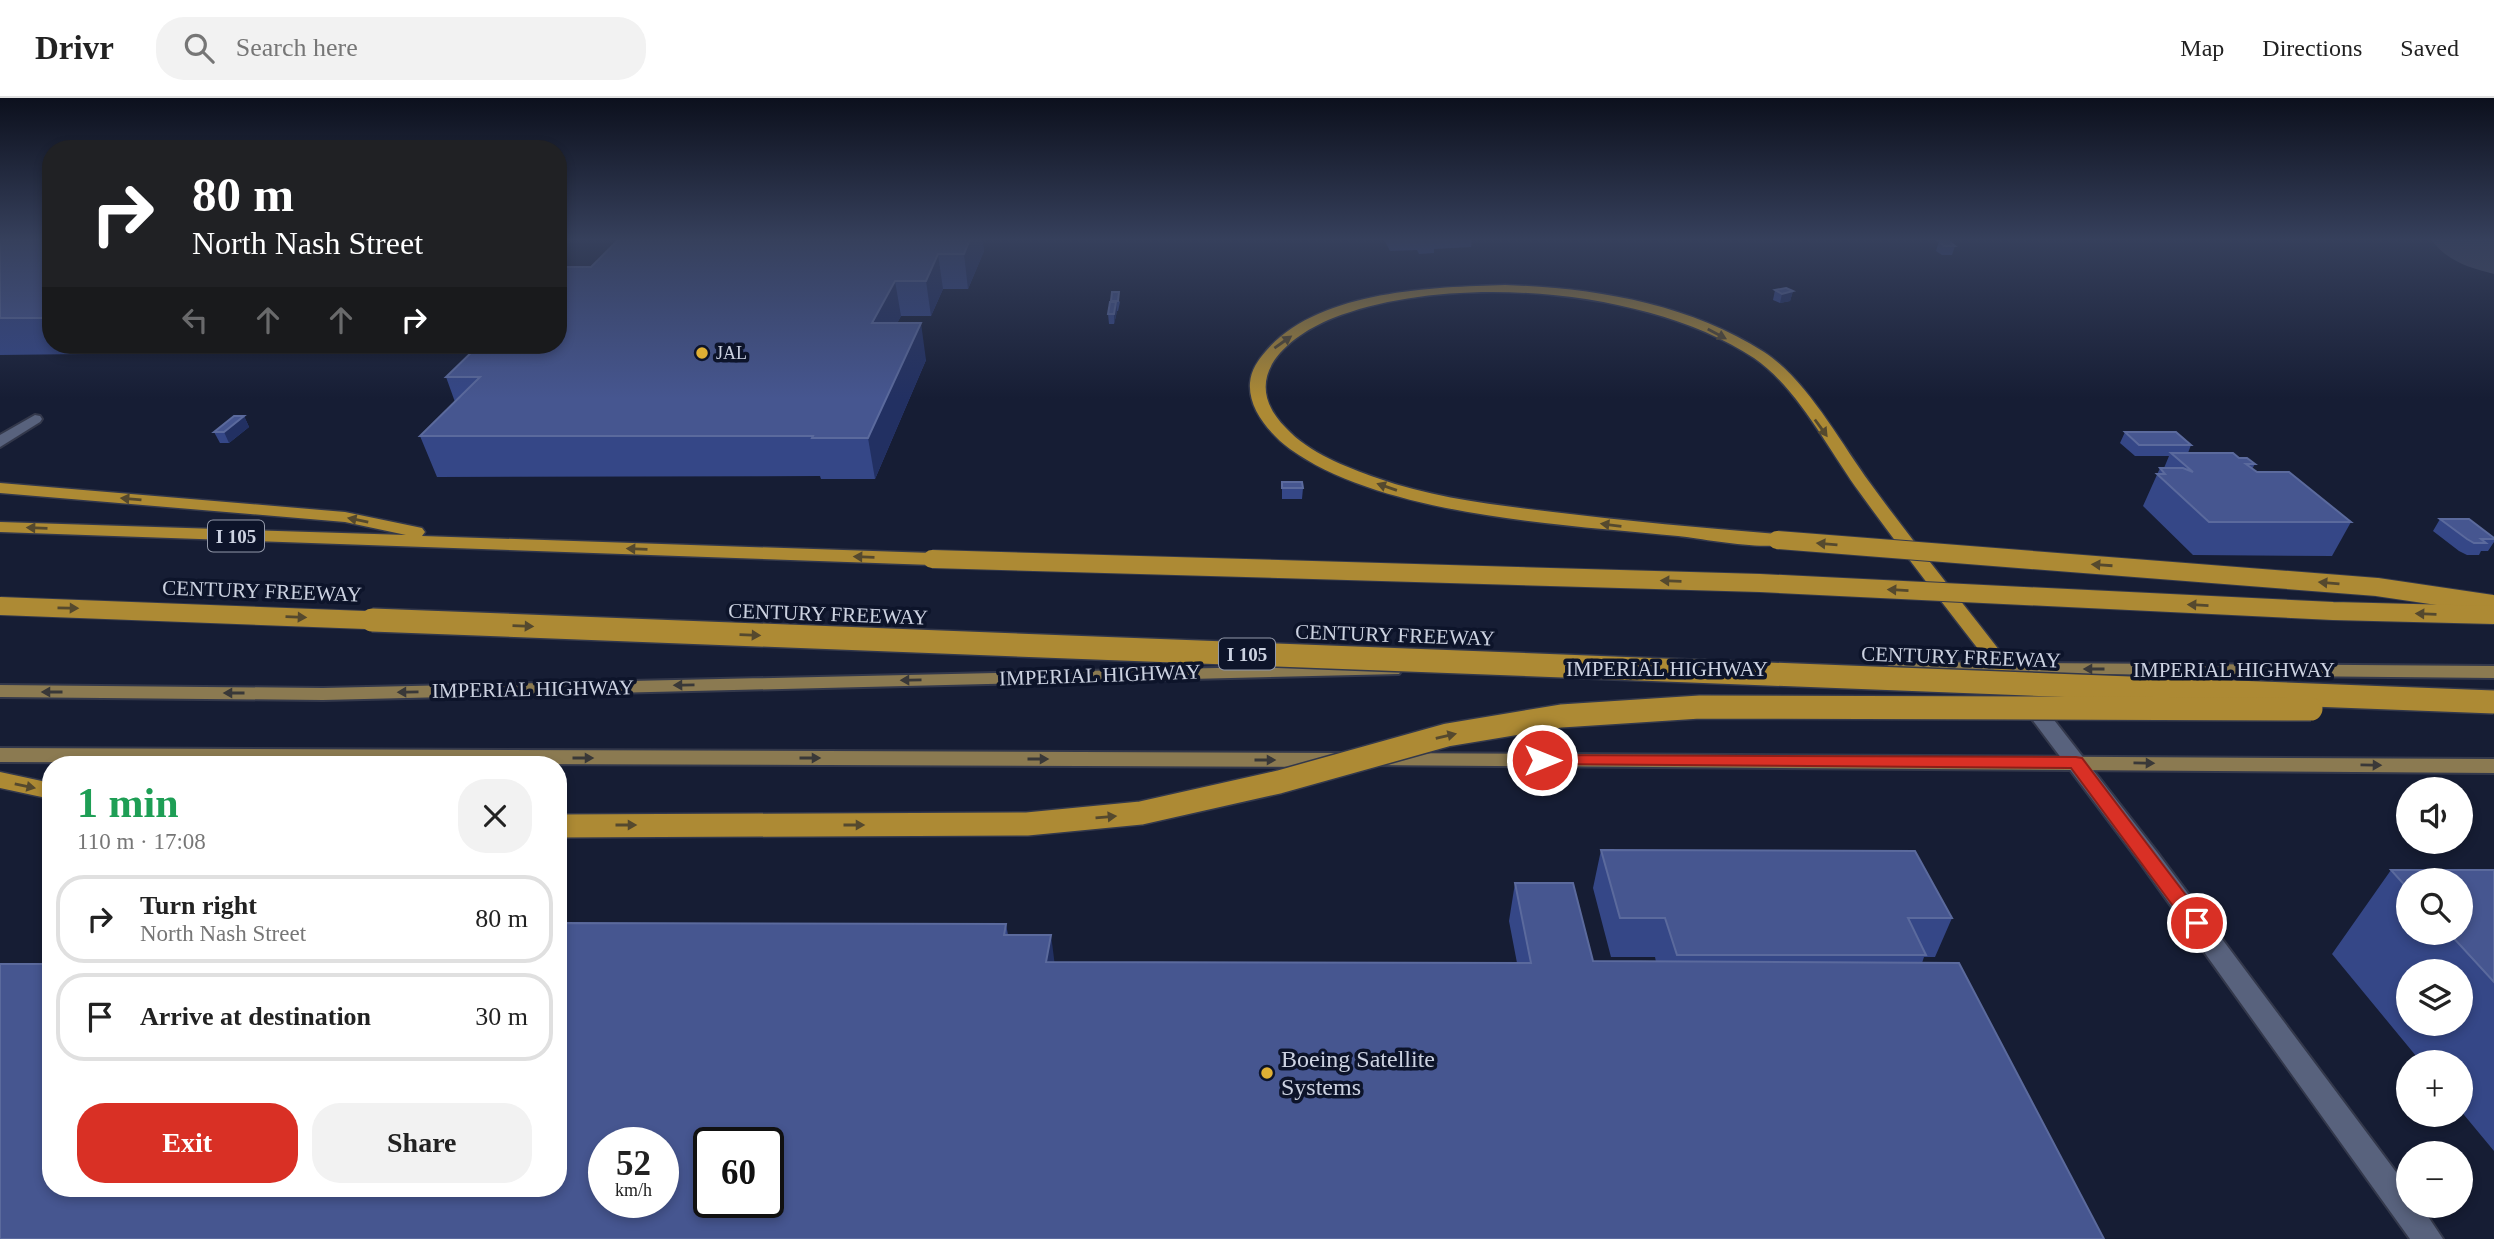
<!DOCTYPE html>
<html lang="en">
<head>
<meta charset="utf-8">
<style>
	:root { --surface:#fff; --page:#f2f2f2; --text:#222; --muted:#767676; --line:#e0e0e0; --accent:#d93025 }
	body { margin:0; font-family:Georgia,serif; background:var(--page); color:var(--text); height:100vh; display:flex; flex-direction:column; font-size:26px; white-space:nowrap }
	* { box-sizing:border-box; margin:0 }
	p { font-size:23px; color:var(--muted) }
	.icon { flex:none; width:38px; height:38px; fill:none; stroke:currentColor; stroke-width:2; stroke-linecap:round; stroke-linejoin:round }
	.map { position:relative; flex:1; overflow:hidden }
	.side { position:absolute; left:42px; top:658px; width:525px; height:441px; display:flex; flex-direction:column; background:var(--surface); border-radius:28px; box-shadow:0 4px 10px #0003 }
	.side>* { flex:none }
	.guide { position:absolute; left:42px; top:42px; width:525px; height:214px; border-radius:28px; box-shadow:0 4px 10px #0003; background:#202124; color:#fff; overflow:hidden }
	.controls { position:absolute; left:2396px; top:679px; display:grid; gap:14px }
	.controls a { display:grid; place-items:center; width:77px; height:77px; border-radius:50%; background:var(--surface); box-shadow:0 4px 10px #0003; font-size:35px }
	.speed { position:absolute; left:588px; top:1029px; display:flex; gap:14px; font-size:35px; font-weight:700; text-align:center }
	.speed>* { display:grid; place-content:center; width:91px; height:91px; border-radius:50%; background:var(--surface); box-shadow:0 4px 10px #0003; line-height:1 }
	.speed small { font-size:18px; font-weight:400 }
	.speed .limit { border:4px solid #111; border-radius:10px; background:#fff; color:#111 }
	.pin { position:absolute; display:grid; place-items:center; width:60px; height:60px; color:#fff; margin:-30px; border:4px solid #fff; border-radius:50%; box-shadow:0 2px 7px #0007 }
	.me { position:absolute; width:77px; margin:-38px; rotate:90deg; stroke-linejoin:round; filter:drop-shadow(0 0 5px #0008) }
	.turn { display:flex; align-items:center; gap:24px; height:147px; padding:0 35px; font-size:32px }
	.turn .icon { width:91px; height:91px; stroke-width:2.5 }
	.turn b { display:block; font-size:49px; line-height:60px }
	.lanes { display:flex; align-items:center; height:66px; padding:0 35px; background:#0003; justify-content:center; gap:35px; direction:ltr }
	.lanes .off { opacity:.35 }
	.round { display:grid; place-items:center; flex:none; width:74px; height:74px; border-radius:28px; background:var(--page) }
	.headline { display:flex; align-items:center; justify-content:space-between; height:119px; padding:0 35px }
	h1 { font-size:42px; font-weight:700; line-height:52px; color:#1e9e55 }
	.cta { display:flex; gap:14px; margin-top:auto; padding:14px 35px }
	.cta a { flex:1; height:80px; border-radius:28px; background:var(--accent); color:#fff; font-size:28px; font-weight:700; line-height:80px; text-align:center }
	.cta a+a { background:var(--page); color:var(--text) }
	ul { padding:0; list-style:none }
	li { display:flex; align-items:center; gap:21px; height:88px; margin:0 14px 10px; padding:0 21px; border:4px solid var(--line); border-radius:28px }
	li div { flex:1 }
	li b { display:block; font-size:26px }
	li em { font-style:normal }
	header { display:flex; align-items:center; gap:42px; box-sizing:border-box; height:98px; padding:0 35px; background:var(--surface); border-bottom:2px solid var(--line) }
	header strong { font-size:33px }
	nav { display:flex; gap:38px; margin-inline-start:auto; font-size:24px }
	.search { width:490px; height:63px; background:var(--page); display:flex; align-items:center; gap:18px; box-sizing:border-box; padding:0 24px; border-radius:28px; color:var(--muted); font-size:26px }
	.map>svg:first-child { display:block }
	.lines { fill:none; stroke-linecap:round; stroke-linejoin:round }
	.taxiway { fill:#444b60; fill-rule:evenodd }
	.minor-casing { stroke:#33384b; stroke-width:4 }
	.tertiary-casing { stroke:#33384b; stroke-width:4 }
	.primary-casing { stroke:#33384b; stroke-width:4 }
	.motorway-casing { stroke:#33384b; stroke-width:3 }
	.minor { fill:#58627d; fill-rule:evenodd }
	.tertiary { fill:#58627d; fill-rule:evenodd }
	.primary { fill:#8b7a51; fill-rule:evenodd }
	.motorway { fill:#ad8a34; fill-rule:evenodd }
	.motorway-bridge-far1-casing { stroke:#33384b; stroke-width:20; stroke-linecap:butt }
	.motorway-bridge-casing { stroke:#33384b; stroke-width:26; stroke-linecap:butt }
	.motorway-bridge-far1 { stroke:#ad8a34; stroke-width:18 }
	.motorway-bridge { stroke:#ad8a34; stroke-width:23 }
	.wall { fill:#354787; fill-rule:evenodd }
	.shaded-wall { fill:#223062 }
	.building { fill:#465690; stroke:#5b6a9d; stroke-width:2; fill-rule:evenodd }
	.oneway { fill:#55492e }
	.oneway2 { fill:#393838 }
	.route { fill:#d93025; stroke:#8d1f18; stroke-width:2 }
	.poi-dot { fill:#e0b034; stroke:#0d142a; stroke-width:2.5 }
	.labels { text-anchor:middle; stroke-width:7; stroke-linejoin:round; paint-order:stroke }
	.far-poi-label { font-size:18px; fill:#ccd2e1; stroke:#0d142a; text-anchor:start }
	.shield { fill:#0d142a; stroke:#9399aa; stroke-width:2 }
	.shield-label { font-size:19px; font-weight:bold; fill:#ccd2e1 }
	.street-label { font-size:21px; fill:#ccd2e1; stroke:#0d142a }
	.near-poi-label { font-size:24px; fill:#ccd2e1; stroke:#0d142a; text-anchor:start }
</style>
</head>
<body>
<header>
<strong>Drivr</strong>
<div class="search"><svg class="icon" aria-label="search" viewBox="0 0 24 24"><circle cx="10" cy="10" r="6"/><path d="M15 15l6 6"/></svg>Search here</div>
<nav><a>Map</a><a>Directions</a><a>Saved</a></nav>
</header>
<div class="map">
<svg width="2494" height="1141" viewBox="0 0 2494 1141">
	<rect width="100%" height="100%" fill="#161d34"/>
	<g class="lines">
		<!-- taxiway -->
		<path class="taxiway" d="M2431 141H2494V176C2470 170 2446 163 2431 141Z"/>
		<!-- minor casing -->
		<g class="minor-casing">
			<path id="minor" d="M35 317 40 318 42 321 40 324 0 349V337Z"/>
		</g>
		<!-- tertiary casing -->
		<g class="tertiary-casing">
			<path id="tertiary" d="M2008 570 2015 572 2157 754 2408 1090V1108H2421L2443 1141H2410L2141 766 2001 580 1998 576Z"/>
		</g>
		<!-- primary casing -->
		<g class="primary-casing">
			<g id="primary">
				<path d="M1894 564 2494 568V580L1887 574 1884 570Z"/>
				<path d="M1392 566 1399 568 1402 572 1399 576 323 602 0 599V587L323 590Z"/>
				<path d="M0 650 1343 655 1350 657 1353 662 1350 667 1343 669 0 664Z"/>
				<path d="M1373 655 2494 661V675L1366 667 1363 662 1366 657Z"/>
			</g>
		</g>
		<!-- motorway casing -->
		<g class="motorway-casing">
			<g id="motorway">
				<path d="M1505 187C1594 190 1687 205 1764 254 1807 282 1840 344 1870 385 1915 447 1964 506 2010 566L2013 570 2010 574H1996C1950 515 1904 456 1860 395 1829 353 1798 290 1754 260 1648 190 1451 174 1333 220 1286 239 1237 281 1286 330 1309 355 1346 369 1377 380 1433 400 1495 407 1553 414 1628 423 1702 430 1777 436L1784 438 1786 442 1784 446C1760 452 1705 441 1678 438 1565 427 1383 418 1290 351 1270 336 1248 311 1250 285 1251 272 1258 262 1266 253 1317 193 1431 189 1505 187Z"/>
				<path d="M0 385 345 414 422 430 425 434 422 438 932 455 941 461 932 467 0 434V424L406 437 345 424 0 395Z"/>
				<path d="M0 674 51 685V701L0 690Z"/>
			</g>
		</g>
		<!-- minor -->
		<use href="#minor" class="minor"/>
		<!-- tertiary -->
		<use href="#tertiary" class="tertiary"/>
		<!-- primary -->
		<use href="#primary" class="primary"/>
		<!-- motorway -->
		<use href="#motorway" class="motorway"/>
		<!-- motorway-bridge-far1 casing -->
		<g class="motorway-bridge-far1-casing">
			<g id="motorway-bridge-far1">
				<path d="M1777 442 2377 489 2492 506"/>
				<path d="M932 461 1760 485 2333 513 2494 517"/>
				<path d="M0 508 418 524"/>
			</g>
		</g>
		<!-- motorway-bridge casing -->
		<g class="motorway-bridge-casing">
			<g id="motorway-bridge">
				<path d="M372 522 2494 604"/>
				<path d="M558 728 1027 726 1141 715 1279 684 1447 637 1561 618 1700 609 2311 611"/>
			</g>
		</g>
		<!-- motorway-bridge-far1 -->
		<use href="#motorway-bridge-far1" class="motorway-bridge-far1"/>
		<!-- motorway-bridge -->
		<use href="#motorway-bridge" class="motorway-bridge"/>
	</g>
	<!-- wall -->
	<g class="wall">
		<path d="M0 141H51V247H271L261 254 0 257Z"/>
		<path d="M619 141H982L984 153 968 191H943L931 218H901L897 225 926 262 875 381H821L820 378 437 379 420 338 455 304 446 279 591 169Z"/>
		<path d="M1384 141H1472L1471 149 1434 151V155L1419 156 1417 152 1390 153Z"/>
		<path d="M1939 143 1955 148 1952 157H1942L1936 153Z"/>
		<path d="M1775 192 1793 193 1790 203 1780 205 1773 202Z"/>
		<path d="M1112 194 1120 204 1118 213H1117L1114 226H1109L1108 216Z"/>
		<path d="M244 318 249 329 229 345H220L214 334Z"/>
		<path d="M2125 334 2191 347 2188 355 2239 360 2255 366 2252 371 2257 374 2351 424 2332 458 2193 457 2143 408 2160 370H2164L2169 358H2135L2120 345Z"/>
		<path d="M1282 384 1303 390 1302 401H1282Z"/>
		<path d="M2440 421 2494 440V444L2488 453H2481L2479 457H2467L2459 453 2433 433Z"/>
		<path d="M1601 752 1952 820 1935 859H1924L1922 865 51 1090 1006 826 1008 837 1054 864 1517 865 1509 823 1515 785 1593 863 1656 864 1655 859H1611L1593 790Z"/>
		<path d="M2391 772H2494V1053L2460 1012V964H2421L2332 856ZM2408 782 2460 835H2408ZM2408 873H2460V926H2408Z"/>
	</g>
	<!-- shaded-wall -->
	<g class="shaded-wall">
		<path d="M970 141H982L984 153 968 191 964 156Z"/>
		<path d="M938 156 943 191 931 218 926 183Z"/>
		<path d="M895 183 901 218 879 262 872 225Z"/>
		<path d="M1793 193 1790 203 1780 205 1782 196Z"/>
		<path d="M1116 204 1117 214 1114 226V216Z"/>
		<path d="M921 225 926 262 875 381 868 340Z"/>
		<path d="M257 247H271L261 254Z"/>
		<path d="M244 318 249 329 229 345 224 334Z"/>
		<path d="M1051 837 1056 876 1046 864Z"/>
	</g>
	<!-- building -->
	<g class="building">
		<rect x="0" y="141" width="51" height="79"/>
		<path d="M619 141H970L964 156H938L926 183H895L872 225H921L868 340H812L813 338H420L480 279H446L479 247H558V177L567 169H591Z"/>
		<path d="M1939 143H1949L1955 148H1944Z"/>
		<path d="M1786 190 1793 193 1782 196 1775 192Z"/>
		<path d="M1112 194H1119L1118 203H1111Z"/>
		<path d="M1110 204H1116L1114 216H1108Z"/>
		<path d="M234 318H244L224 334H214Z"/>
		<path d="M2125 334H2176L2191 347H2139Z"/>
		<path d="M2171 355H2233L2239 360H2247L2255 366H2246L2257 374H2289L2351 424H2209L2157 376H2165L2160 370H2183L2193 374Z"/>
		<path d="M1282 384H1302L1303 390H1282Z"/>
		<path d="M2440 421H2469L2494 440V441H2481L2486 445H2474L2467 441Z"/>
		<path d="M1601 752 1915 753 1952 820H1908L1926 857H1677L1665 820H1620Z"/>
		<path d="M2391 772H2494V884L2449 835H2460V782H2408V791Z"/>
		<path d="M1515 785H1573L1593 863 1959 865 2104 1141H0V866H51V1090H558V825L1006 826 1004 837H1051L1046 864 1531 865ZM604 1045H663V1104H604ZM709 1045H768V1104H709Z"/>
	</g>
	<!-- one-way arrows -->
	<defs><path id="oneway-solid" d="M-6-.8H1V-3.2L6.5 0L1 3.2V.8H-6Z" transform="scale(1.75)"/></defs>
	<g class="oneway">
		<use href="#oneway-solid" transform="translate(1717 236) rotate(28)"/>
		<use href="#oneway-solid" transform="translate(1283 244) rotate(-35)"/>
		<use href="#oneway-solid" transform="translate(1821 330) rotate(54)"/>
		<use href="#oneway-solid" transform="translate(1387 389) rotate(-161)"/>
		<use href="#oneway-solid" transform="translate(131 401) rotate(-175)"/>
		<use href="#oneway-solid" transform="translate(358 422) rotate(-168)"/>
		<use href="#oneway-solid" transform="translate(1611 427) rotate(-173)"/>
		<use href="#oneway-solid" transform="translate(37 430) rotate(-178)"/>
		<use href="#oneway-solid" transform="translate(1827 446) rotate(-175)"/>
		<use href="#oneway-solid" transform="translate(637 451) rotate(-178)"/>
		<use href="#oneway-solid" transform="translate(864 459) rotate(-178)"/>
		<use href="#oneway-solid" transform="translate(2102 467) rotate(-176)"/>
		<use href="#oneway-solid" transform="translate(1671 483) rotate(-178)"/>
		<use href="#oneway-solid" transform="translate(2329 485) rotate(-175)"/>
		<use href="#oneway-solid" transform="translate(1898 492) rotate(-177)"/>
		<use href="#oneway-solid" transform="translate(2198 507) rotate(-177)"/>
		<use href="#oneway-solid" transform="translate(68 510) rotate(1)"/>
		<use href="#oneway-solid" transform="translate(2426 516) rotate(-178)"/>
		<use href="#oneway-solid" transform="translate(296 519) rotate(2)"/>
		<use href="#oneway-solid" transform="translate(523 528) rotate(2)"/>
		<use href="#oneway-solid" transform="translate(750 537) rotate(2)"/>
		<use href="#oneway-solid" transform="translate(1446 638) rotate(-13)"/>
		<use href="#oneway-solid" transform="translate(25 688) rotate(12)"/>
		<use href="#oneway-solid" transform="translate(1106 719) rotate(-5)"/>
		<use href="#oneway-solid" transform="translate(626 727)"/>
		<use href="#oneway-solid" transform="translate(854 727)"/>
	</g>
	<g class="oneway2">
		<use href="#oneway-solid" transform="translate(2094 571) rotate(-180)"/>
		<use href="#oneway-solid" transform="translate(911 582) rotate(179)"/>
		<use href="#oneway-solid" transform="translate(684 587) rotate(179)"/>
		<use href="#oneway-solid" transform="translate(52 594) rotate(-180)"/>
		<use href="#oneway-solid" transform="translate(408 594) rotate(179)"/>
		<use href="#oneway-solid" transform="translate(234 595) rotate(-180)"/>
		<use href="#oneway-solid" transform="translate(583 660)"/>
		<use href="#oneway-solid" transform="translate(810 660)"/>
		<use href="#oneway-solid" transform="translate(1038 661)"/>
		<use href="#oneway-solid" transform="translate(1265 662)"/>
		<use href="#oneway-solid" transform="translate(2144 665) rotate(1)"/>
		<use href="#oneway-solid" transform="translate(2371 667) rotate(1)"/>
	</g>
	<!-- sky -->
	<linearGradient id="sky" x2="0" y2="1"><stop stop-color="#0c101d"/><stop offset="0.47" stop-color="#36405c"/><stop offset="1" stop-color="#36405c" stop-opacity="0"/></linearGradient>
	<rect width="2494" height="301" fill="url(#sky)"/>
	<!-- route -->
	<path class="route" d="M1542 657 2076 659 2082 660 2207 825 2204 831 2197 833 2190 831 2071 670 1536 666 1533 662Z"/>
	<!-- markers -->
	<g class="poi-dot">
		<circle cx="702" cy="255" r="7"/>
		<circle cx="1267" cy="975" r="7"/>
	</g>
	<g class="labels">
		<!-- far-poi labels -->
		<g class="far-poi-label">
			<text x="716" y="261">JAL</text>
		</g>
		<!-- shield labels -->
		<g class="shield">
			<rect x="208" y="422.5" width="56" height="31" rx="5"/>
			<rect x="1219" y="540.5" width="56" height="31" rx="5"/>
		</g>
		<g class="shield-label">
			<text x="236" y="445">I 105</text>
			<text x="1247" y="563">I 105</text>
		</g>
		<!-- street labels -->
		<g class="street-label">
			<text transform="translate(262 493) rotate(2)" y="7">CENTURY FREEWAY</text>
			<text transform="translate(828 516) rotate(2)" y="7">CENTURY FREEWAY</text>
			<text transform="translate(1395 537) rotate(2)" y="7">CENTURY FREEWAY</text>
			<text transform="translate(1961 559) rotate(2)" y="7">CENTURY FREEWAY</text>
			<text x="1667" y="578">IMPERIAL HIGHWAY</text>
			<text x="2234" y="579">IMPERIAL HIGHWAY</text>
			<text transform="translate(1100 577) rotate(-2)" y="7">IMPERIAL HIGHWAY</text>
			<text transform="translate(533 591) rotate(-1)" y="7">IMPERIAL HIGHWAY</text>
		</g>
		<!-- near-poi labels -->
		<g class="near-poi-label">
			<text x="1281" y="969">Boeing Satellite<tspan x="1281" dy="28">Systems</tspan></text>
		</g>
	</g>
</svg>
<div class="controls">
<a><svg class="icon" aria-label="sound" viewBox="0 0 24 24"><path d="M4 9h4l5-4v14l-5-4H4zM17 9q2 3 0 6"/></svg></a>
<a><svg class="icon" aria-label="search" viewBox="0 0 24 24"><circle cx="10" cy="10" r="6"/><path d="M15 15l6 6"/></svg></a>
<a><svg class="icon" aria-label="layers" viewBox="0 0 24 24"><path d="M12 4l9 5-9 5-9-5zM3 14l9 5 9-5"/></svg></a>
<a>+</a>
<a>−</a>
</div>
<div class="speed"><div>52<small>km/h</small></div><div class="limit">60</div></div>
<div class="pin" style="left:2197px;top:825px;background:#d93025"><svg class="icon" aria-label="arrive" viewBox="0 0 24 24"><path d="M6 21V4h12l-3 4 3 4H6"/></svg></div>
<svg class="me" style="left:1542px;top:662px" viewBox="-20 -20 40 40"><circle r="17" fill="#d93025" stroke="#fff" stroke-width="3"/><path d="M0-11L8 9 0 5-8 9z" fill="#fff"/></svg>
<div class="guide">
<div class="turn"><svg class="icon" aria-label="right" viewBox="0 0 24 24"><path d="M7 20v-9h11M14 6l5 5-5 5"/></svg><div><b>80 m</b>North Nash Street</div></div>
<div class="lanes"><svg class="icon off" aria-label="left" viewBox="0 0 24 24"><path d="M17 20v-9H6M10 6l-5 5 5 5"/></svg><svg class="icon off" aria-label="ahead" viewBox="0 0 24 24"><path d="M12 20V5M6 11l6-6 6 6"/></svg><svg class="icon off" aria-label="ahead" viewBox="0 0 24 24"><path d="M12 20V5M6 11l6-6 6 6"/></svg><svg class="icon" aria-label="right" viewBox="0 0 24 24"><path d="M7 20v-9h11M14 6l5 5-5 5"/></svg></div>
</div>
<section class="side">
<div class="headline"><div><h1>1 min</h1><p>110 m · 17:08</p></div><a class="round"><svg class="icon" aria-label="close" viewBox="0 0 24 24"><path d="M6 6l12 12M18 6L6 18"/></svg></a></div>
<ul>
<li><svg class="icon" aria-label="right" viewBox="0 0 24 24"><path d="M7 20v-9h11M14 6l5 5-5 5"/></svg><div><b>Turn right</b><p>North Nash Street</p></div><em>80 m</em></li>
<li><svg class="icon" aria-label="arrive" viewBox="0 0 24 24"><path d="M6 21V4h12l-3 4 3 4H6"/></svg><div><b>Arrive at destination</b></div><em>30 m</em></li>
</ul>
<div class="cta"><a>Exit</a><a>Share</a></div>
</section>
</div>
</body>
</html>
